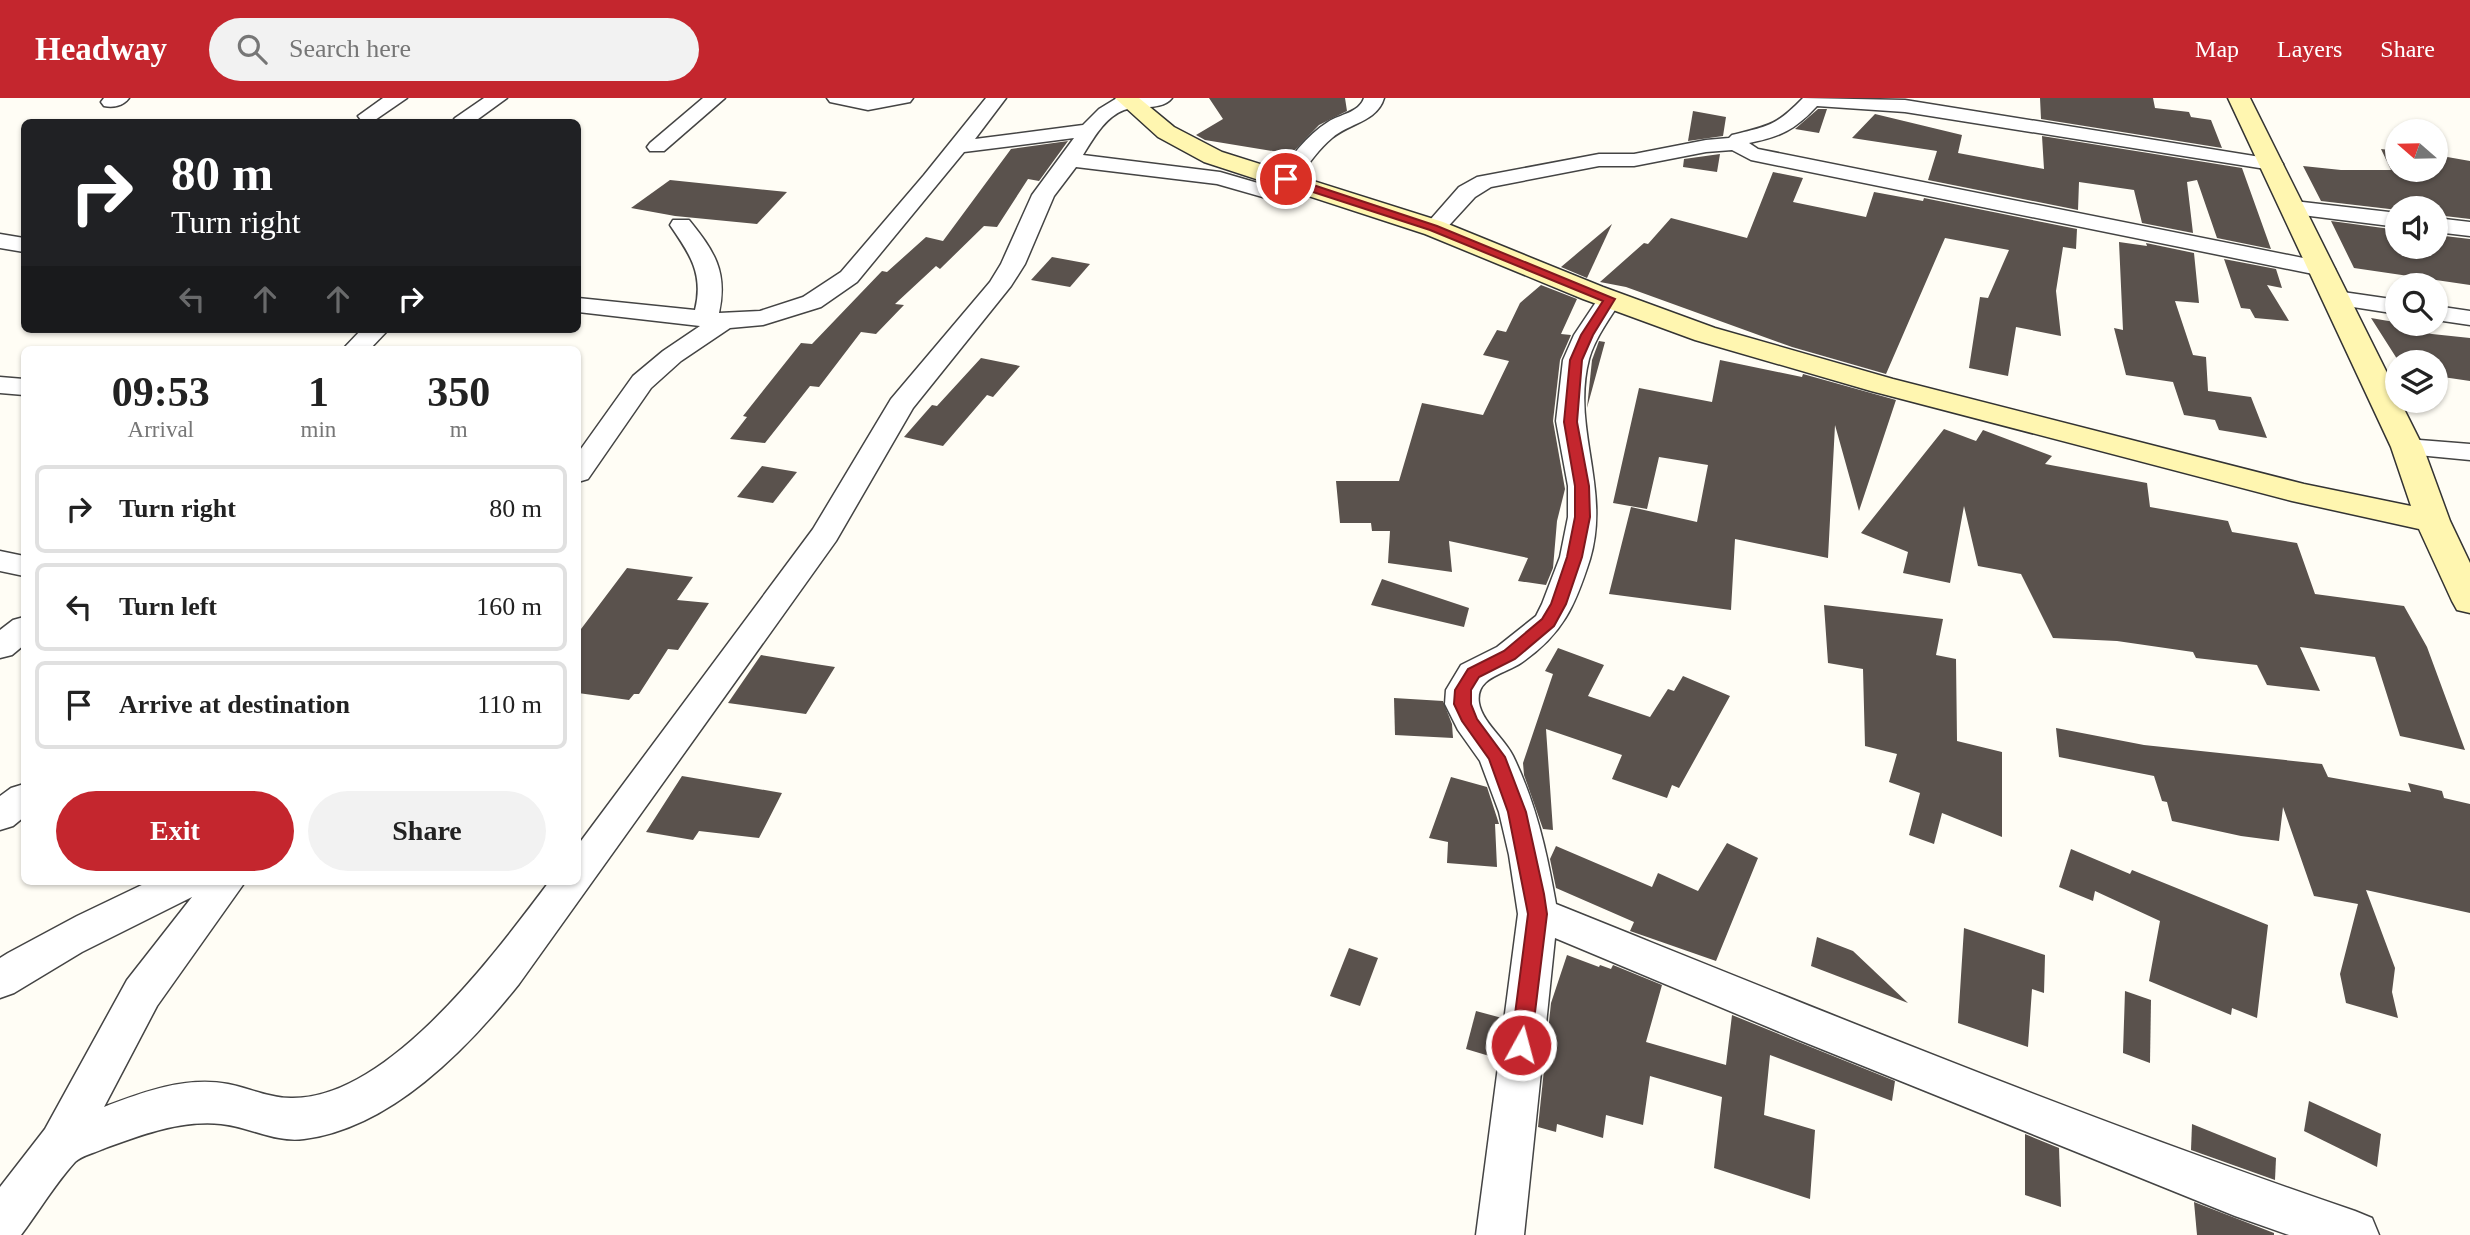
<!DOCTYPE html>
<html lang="en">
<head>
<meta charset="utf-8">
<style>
	:root { --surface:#fff; --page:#f2f2f2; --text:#222; --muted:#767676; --line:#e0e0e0; --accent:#c4262e }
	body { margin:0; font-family:Georgia,serif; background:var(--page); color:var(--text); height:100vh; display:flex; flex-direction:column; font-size:26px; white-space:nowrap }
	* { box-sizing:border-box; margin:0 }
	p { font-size:23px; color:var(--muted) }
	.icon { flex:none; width:38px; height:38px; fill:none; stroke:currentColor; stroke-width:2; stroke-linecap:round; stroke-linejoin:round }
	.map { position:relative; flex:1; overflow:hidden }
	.sheet { position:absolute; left:21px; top:248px; width:560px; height:539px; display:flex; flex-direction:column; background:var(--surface); border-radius:10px; box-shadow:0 2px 5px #0004 }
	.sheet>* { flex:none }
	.hud { position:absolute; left:21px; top:21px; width:560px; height:214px; border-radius:10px; box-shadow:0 2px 5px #0004; background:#202124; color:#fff; overflow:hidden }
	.needle { width:46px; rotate:290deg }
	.fabs { position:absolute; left:2385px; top:21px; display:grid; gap:14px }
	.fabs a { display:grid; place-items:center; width:63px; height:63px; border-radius:50%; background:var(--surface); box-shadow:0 2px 5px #0004; font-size:35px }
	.pin { position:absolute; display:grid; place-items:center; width:60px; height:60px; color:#fff; margin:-30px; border:4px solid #fff; border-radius:50%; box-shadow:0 2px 7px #0007 }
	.me { position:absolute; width:77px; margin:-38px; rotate:7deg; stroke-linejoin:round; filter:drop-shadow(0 0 5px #0008) }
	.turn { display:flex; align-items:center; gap:24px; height:147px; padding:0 35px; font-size:32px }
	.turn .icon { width:91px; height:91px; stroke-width:2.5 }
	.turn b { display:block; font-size:49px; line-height:60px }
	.lanes { display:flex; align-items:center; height:66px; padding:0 35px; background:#0003; justify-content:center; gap:35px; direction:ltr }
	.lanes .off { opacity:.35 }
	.eta { display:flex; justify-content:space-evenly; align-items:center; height:119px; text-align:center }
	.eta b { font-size:42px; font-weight:800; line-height:49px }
	.button { display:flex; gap:14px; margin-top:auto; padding:14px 35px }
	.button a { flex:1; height:80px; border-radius:42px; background:var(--accent); color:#fff; font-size:28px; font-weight:800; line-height:80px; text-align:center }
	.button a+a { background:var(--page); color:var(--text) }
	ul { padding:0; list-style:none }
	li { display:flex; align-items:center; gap:21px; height:88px; margin:0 14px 10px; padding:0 21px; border:4px solid var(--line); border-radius:10px }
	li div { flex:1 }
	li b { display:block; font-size:26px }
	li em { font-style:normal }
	header { display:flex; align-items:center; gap:42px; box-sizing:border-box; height:98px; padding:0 35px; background:var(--accent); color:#fff }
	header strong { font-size:33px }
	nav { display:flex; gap:38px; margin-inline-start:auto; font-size:24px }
	.search { width:490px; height:63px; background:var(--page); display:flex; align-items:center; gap:18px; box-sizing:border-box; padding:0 24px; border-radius:38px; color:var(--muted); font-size:26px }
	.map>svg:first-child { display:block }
	.building { fill:#5a524d }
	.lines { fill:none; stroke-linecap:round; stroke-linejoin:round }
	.street-casing { stroke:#444; stroke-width:3 }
	.secondary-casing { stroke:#333; stroke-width:3 }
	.street { fill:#fff; fill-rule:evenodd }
	.secondary { fill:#fff6b0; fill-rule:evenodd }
	.route { fill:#c4262e; stroke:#7f191e; stroke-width:2 }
</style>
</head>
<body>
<header>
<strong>Headway</strong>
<div class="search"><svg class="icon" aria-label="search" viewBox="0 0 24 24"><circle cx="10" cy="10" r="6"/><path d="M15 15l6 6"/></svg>Search here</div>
<nav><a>Map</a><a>Layers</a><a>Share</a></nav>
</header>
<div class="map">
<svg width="2470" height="1137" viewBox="0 0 2470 1137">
	<rect width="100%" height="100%" fill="#fffdf5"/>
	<!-- building -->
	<g class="building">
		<path d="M1209 0H1345L1347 13 1319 27 1291 56 1205 42 1196 37 1223 21Z"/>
		<path d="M2040 0H2153L2155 10 2189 14 2191 19 2211 22 2222 50 2041 21Z"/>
		<path d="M1818 11H1827L1819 35 1795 31Z"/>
		<path d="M1693 13 1726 19 1723 38 1688 43Z"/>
		<path d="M1875 16 1962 37 1958 55 2044 71 2042 38 2242 70 2271 151 2217 140 2197 82 2187 84 2193 135 2142 125 2134 92 2079 84 2078 112 1928 82 1937 53 1852 40Z"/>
		<path d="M1068 43 1039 83 1028 81 997 129 984 128 940 171 936 168 895 206 904 207 876 236 861 234 819 289 810 288 765 345 730 341 747 319 743 318 801 245 812 246 882 173 887 174 926 139 943 143 1011 51Z"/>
		<path d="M2381 51 2398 53V72H2436V57L2470 63V121L2436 117V110L2398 112 2321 103 2303 68 2341 72H2391Z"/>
		<path d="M1720 56 1717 74 1683 69 1684 61Z"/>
		<path d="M1773 74 1803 80 1793 104 1866 119 1874 94 1923 103 1924 100 2077 131 2076 151 2063 149 2056 193 2061 238 2016 229 2008 278 1969 270 1980 199 1988 200 2009 152 1945 140 1886 276 1792 249 1626 189 1600 184 1644 145 1648 146 1671 120 1747 140Z"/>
		<path d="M670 82 787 94 757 126 675 118 631 110Z"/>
		<path d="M2331 123 2398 132V149H2436V137L2470 141V187L2354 170Z"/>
		<path d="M1612 126 1587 180 1561 169Z"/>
		<path d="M2119 144 2147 148 2146 145 2194 155 2199 205 2175 203 2193 257 2206 259 2208 293 2251 299 2267 340 2219 332 2215 322 2184 317 2173 284 2126 277 2114 230 2123 232Z"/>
		<path d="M1052 159 1090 166 1070 189 1031 182Z"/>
		<path d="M2224 161 2276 171 2282 190 2267 187 2289 223 2255 220 2250 211 2241 210Z"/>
		<path d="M1541 187 1577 201 1561 236 1571 237 1560 262 1553 323 1565 391 1557 423 1553 470 1546 487 1518 483 1528 460 1449 443 1452 474 1388 465 1390 433H1372L1371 425H1340L1336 383H1399L1422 305 1483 317 1509 263 1483 257 1497 232 1506 234 1520 205Z"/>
		<path d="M2371 220 2406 226 2408 231 2432 236 2470 240V283L2436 278V264H2399Z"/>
		<path d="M1599 243 1605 244 1587 310 1592 262Z"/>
		<path d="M981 260 1020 268 993 299 987 297 943 348 904 339 932 307 937 308Z"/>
		<path d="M1720 262 1802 279 1803 276 1896 302 1859 413 1835 327 1828 460 1735 441 1731 512 1609 496 1631 409 1697 424 1708 367 1659 359 1647 411 1613 405 1639 290 1712 304Z"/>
		<path d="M1944 331 1976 343 1983 332 2052 358 2045 366 2147 385 2150 409 2228 423 2232 434 2297 445 2315 496 2404 508 2427 549 2465 652 2400 638 2375 559 2300 549 2320 593 2267 587 2257 567 2196 560 2193 554 2117 543 2053 540 2021 476 1978 468 1964 408 1950 485 1903 475 1908 454 1861 435Z"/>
		<path d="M762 368 797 374 773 405 737 399Z"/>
		<path d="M627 470 693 479 677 502 709 505 678 552 668 551 639 596H634L629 602 578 595V535Z"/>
		<path d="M1382 481 1469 510 1464 529 1371 507Z"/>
		<path d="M1824 507 1943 521 1936 557 1956 561 1957 643 2002 654V739L1942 715 1934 746 1909 737 1920 695 1889 684 1897 656 1865 648 1863 571 1828 565Z"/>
		<path d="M1558 550 1604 567 1588 598 1650 619 1668 591 1674 593 1683 578 1730 598 1679 690 1672 687 1667 700 1612 681 1622 657 1546 631 1553 732 1543 731 1524 677 1523 665 1553 576 1545 573Z"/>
		<path d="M761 557 809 565 835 569 806 616 728 605Z"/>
		<path d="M1394 600 1443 603 1452 626 1453 640 1395 637Z"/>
		<path d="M2056 630 2144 647 2322 666 2328 679 2411 694 2408 685 2442 693 2444 700 2470 706V815L2366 792 2395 870 2392 894 2398 920 2346 905 2340 876 2358 806 2314 798 2283 709 2279 743 2241 738 2172 723 2167 704 2162 703 2154 678 2059 659Z"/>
		<path d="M682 678 782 695 759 740 699 733 693 742 646 734Z"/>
		<path d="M1451 679 1487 689 1499 726H1495L1497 769 1447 765 1448 744 1429 740Z"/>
		<path d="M1727 745 1758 760 1716 863 1630 833 1634 824 1556 790 1550 761 1556 748 1652 789 1658 775 1698 793Z"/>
		<path d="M2071 751 2130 776 2132 772 2268 827 2257 920 2232 910 2231 917 2149 883 2160 823 2095 793 2093 803 2059 789Z"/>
		<path d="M1964 830 2045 857 2044 895 2032 891 2028 949 1958 925Z"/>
		<path d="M1817 839 1853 853 1908 905 1811 868Z"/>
		<path d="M1349 850 1378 860 1360 908 1330 898Z"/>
		<path d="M1567 857 1599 869 1600 867 1611 871 1613 867 1662 887 1646 944 1726 967 1732 917 1895 983 1892 1003 1770 957 1764 1017 1815 1032 1810 1101 1714 1070 1722 999 1650 978 1643 1027 1606 1017 1603 1040 1557 1026 1556 1034 1538 1029 1551 905Z"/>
		<path d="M2125 893 2151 902 2150 965 2123 955Z"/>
		<path d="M1476 913 1502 920 1496 960 1466 951Z"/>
		<path d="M2309 1003 2381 1036 2377 1069 2304 1033Z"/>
		<path d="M2192 1026 2276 1060 2275 1082 2191 1052Z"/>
		<path d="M2025 1036 2059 1050 2061 1109 2025 1097Z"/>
		<path d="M2194 1104 2274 1135V1137H2197Z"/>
	</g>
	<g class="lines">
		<!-- street casing -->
		<g class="street-casing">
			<g id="street">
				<path d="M104 0H129C123 8 113 10 104 8L101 4Z"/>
				<path d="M383 0H407L375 22H361L358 18Z"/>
				<path d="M484 0H507L474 24H452L455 20Z"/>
				<path d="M703 0H725L664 53H650L647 49 650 45Z"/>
				<path d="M827 0H913L910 4 868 12 830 4Z"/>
				<path d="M986 0H1006L975 41 1083 27 1099 11 1117 0H1172C1162 13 1138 7 1124 12 1105 19 1093 41 1083 57L1220 74 1268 88 1277 83 1275 81C1290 60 1307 37 1328 24 1340 16 1359 15 1364 0H1384C1377 24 1349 25 1332 40 1319 51 1309 65 1299 79L1302 83 1281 100 1273 102 1217 86 1076 69 1054 98 1025 166 1011 188 913 310 836 443 519 886C467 951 391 1030 304 1041 275 1045 250 1029 221 1026 180 1022 141 1037 103 1051 94 1055 81 1058 75 1064 55 1086 39 1113 21 1137H0V1089L45 1031 127 882 192 799 82 854 14 895 0 900V860L8 855 77 818 148 784H245L157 908 104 1009C143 994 186 978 228 986 249 990 269 1000 291 1000 388 1002 496 854 549 784H578V747L813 431 891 301 990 184 1001 166 1032 97 1074 40 964 54 857 184 821 209 763 227 730 230 681 263 651 290 588 381 578 384V355L633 278 663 253 700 228 578 214V200L695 212C704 176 690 156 670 127L673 122H689C714 153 728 173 719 215L760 213 803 199 841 174 924 77Z"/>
				<path d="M1803 0 1905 2 2279 62 2283 66 2279 70 2272 72 1905 14 1817 8C1795 32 1780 39 1749 45L1758 51 2323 164 2331 166 2335 171 2331 176 2323 178 1751 62 1732 52 1706 54 1634 68H1599L1491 89 1475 99 1442 135H1426L1423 130 1459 89 1477 79 1599 56H1634L1706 42 1729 40 1732 37C1768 28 1776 28 1803 0Z"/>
				<path d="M2294 103 2398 115V129L2286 115 2283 110 2286 105Z"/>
				<path d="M2436 120 2470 124V138L2436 134Z"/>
				<path d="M0 136 24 140V154L0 150Z"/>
				<path d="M2336 193 2398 202V216L2327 205 2324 200 2327 195Z"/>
				<path d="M1610 194 1619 196 1622 201C1610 220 1595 240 1589 261 1571 330 1611 390 1590 461 1575 508 1563 536 1521 565 1505 576 1475 579 1479 605 1482 624 1505 641 1513 658 1536 705 1547 755 1556 806 1820 912 2085 1021 2355 1113L2372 1120 2379 1137H2289L2235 1118 1799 942 1555 840 1524 1137H1476L1518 816 1509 757 1499 714 1480 663 1458 632 1445 606 1446 592 1461 567 1497 549 1536 518 1542 506 1560 459 1568 419V388L1556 323 1563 262 1574 237 1598 201 1601 196Z"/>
				<path d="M2436 208 2470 213V227L2436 222Z"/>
				<path d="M362 231H389L369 252H342Z"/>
				<path d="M0 279 24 281V297L0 295Z"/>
				<path d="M2407 341 2470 346V362L2397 355 2393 349 2397 343Z"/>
				<path d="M0 453 24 458V478L0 473Z"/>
				<path d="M24 519V547L12 557 0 560V532L13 522Z"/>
				<path d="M24 686V719L13 728 0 732V698L11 690Z"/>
			</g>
		</g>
		<!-- secondary casing -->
		<g class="secondary-casing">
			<path id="secondary" d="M1115 0H1139L1174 29 1222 54 1443 124 1603 189 1715 230 1893 281 2304 386 2411 408 2391 349 2228 0H2250L2398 297V303H2400L2423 349 2450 423 2470 465V515L2457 512 2452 503 2419 431 2292 403 1871 293 1695 242 1583 201 1425 136 1204 64 1158 39Z"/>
		</g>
		<!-- street -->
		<use href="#street" class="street"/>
		<!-- secondary -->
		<use href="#secondary" class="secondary"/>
	</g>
	<!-- route -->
	<path class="route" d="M1286 78 1437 128 1615 201 1593 237 1582 262 1577 324 1589 388 1590 419 1582 459 1566 506 1554 528 1515 561 1479 579 1471 592V606L1477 621 1505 659 1526 714 1544 796 1547 816 1531 947 1528 953 1521 956 1514 953 1511 947 1528 816 1508 714 1489 661 1462 623 1454 606 1455 592 1468 571 1504 553 1542 521 1551 506 1567 459 1575 419V388L1564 324 1570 262 1581 237 1603 203 1430 132 1282 84 1281 81Z"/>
</svg>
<div class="fabs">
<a><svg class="needle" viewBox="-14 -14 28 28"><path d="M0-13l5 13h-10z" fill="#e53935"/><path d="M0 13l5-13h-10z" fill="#767676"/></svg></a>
<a><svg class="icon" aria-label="sound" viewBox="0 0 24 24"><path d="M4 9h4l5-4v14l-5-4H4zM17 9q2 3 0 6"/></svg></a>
<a><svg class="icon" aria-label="search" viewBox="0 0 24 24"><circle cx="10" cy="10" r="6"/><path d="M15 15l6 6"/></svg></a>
<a><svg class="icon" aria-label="layers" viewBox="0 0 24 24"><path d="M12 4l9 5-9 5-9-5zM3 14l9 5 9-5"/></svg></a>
</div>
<div class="pin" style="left:1286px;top:81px;background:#d93025"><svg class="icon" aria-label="arrive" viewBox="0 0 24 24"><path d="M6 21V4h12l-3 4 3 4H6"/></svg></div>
<svg class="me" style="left:1521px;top:947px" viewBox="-20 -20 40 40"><circle r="17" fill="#c4262e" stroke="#fff" stroke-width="3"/><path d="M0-11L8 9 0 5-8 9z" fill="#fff"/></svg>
<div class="hud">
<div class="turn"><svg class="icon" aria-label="right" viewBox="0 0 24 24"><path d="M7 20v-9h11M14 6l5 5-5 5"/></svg><div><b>80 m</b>Turn right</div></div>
<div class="lanes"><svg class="icon off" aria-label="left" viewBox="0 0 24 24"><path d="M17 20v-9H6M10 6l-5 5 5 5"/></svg><svg class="icon off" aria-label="ahead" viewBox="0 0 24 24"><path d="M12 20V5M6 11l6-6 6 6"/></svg><svg class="icon off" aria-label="ahead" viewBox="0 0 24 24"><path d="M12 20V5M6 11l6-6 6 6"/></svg><svg class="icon" aria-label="right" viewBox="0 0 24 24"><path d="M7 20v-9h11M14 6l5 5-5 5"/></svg></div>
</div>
<section class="sheet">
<div class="eta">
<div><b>09:53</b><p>Arrival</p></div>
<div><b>1</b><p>min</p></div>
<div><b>350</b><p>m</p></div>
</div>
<ul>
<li><svg class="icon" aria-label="right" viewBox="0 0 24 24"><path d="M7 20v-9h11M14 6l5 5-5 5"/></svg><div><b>Turn right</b></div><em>80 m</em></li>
<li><svg class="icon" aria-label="left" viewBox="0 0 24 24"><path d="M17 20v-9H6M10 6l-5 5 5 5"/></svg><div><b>Turn left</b></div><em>160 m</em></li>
<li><svg class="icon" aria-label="arrive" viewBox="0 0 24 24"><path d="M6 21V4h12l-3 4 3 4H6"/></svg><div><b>Arrive at destination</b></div><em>110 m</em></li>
</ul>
<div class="button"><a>Exit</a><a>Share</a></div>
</section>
</div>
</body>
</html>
